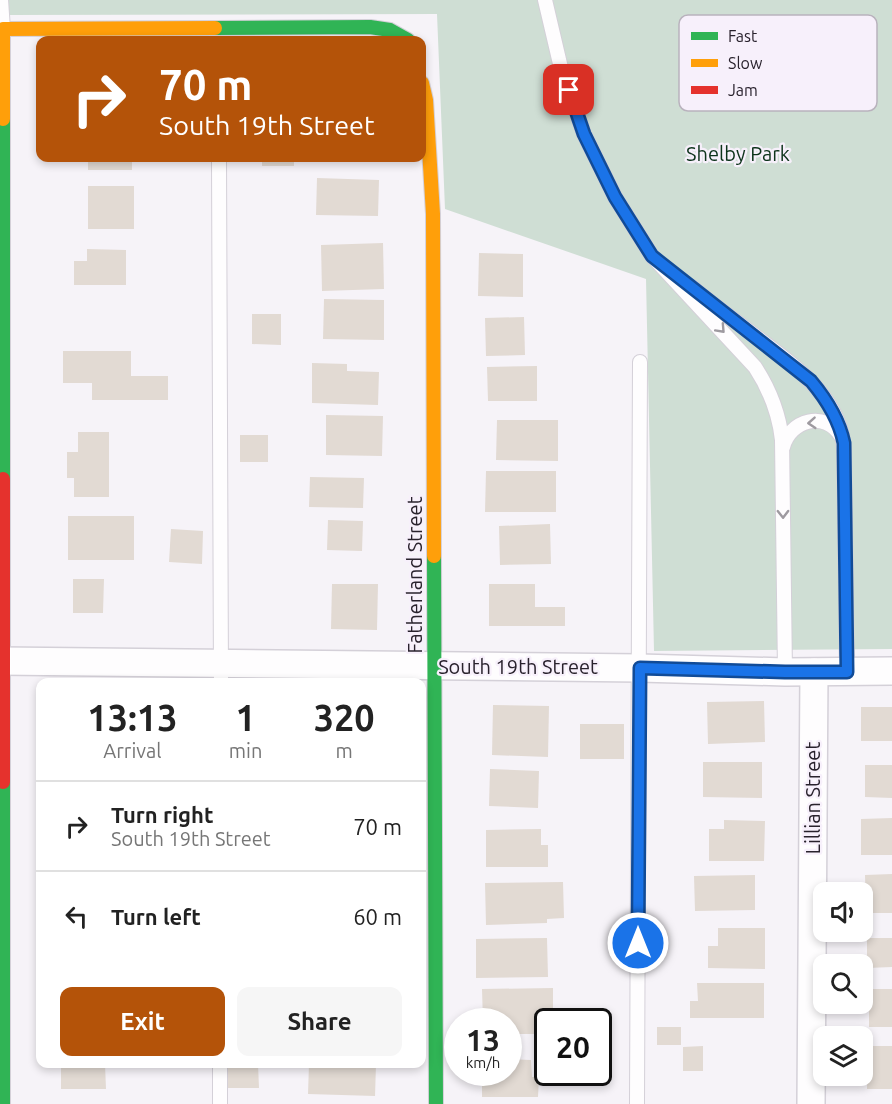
<!DOCTYPE html>
<html lang="en">
<head>
<meta charset="utf-8">
<style>
	:root { --surface:#fff; --page:#f6f6f6; --text:#222; --muted:#767676; --line:#e0e0e0; --accent:#b45309 }
	body { margin:0; font-family:Ubuntu,sans-serif; background:var(--page); color:var(--text); height:100vh; display:flex; flex-direction:column; font-size:22px; white-space:nowrap }
	* { box-sizing:border-box; margin:0 }
	p { font-size:20px; color:var(--muted) }
	.icon { flex:none; width:33px; height:33px; fill:none; stroke:currentColor; stroke-width:2; stroke-linecap:round; stroke-linejoin:round }
	.map { position:relative; flex:1; overflow:hidden }
	.side { position:absolute; left:36px; top:678px; width:390px; height:390px; display:flex; flex-direction:column; background:var(--surface); border-radius:12px; box-shadow:0 3px 9px #0003 }
	.side>* { flex:none }
	.hud { position:absolute; left:36px; top:36px; width:390px; height:126px; border-radius:12px; box-shadow:0 3px 9px #0003; background:#b45309; color:#fff; overflow:hidden }
	.tools { position:absolute; left:813px; top:882px; display:grid; gap:12px }
	.tools a { display:grid; place-items:center; width:60px; height:60px; border-radius:12px; background:var(--surface); box-shadow:0 3px 9px #0003; font-size:30px }
	.speed { position:absolute; left:444px; top:1008px; display:flex; gap:12px; font-size:30px; font-weight:700; text-align:center }
	.speed>* { display:grid; place-content:center; width:78px; height:78px; border-radius:50%; background:var(--surface); box-shadow:0 3px 9px #0003; line-height:1 }
	.speed small { font-size:15px; font-weight:400 }
	.speed .limit { border:3px solid #111; border-radius:9px; background:#fff; color:#111 }
	.pin { position:absolute; display:grid; place-items:center; width:51px; height:51px; color:#fff; margin:-26px; border-radius:12px; box-shadow:0 3px 9px #0006 }
	.me { position:absolute; width:66px; margin:-33px; rotate:0deg; stroke-linejoin:round; filter:drop-shadow(0 0 4px #0008) }
	.turn { display:flex; align-items:center; gap:21px; height:126px; padding:0 24px; font-size:27px }
	.turn .icon { width:78px; height:78px; stroke-width:2.5 }
	.turn b { display:block; font-size:42px; line-height:51px }
	.eta { display:flex; justify-content:space-evenly; align-items:center; height:102px; text-align:center }
	.eta b { font-size:36px; font-weight:700; line-height:42px }
	.action { display:flex; gap:12px; margin-top:auto; padding:12px 24px }
	.action a { flex:1; height:69px; border-radius:12px; background:var(--accent); color:#fff; font-size:24px; font-weight:700; line-height:69px; text-align:center }
	.action a+a { background:var(--page); color:var(--text) }
	ul { padding:0; list-style:none }
	li { display:flex; align-items:center; gap:18px; height:90px; padding:0 24px; border-top:2px solid var(--line) }
	li div { flex:1 }
	li b { display:block; font-size:22px }
	li em { font-style:normal }
	.map>svg:first-child { display:block }
	.green { fill:#cfded4 }
	.building { fill:#e2dad3 }
	.lines { fill:none; stroke-linecap:round; stroke-linejoin:round }
	.lane-casing { stroke:#d4d0d8; stroke-width:16 }
	.street-casing { stroke:#d4d0d8; stroke-width:30 }
	.fast-casing { stroke:#d4d0d8; stroke-width:16 }
	.slow-casing { stroke:#d4d0d8; stroke-width:16 }
	.jam-casing { stroke:#d4d0d8; stroke-width:16 }
	.lane { stroke:#fefdfe; stroke-width:14 }
	.street { stroke:#fefdfe; stroke-width:27 }
	.fast { stroke:#30b455; stroke-width:14 }
	.slow { stroke:#ff9f0a; stroke-width:14 }
	.jam { stroke:#e5322d; stroke-width:14 }
	.oneway { stroke:#9e9aa0 }
	.route-casing { stroke:#114b97; stroke-width:15 }
	.route { stroke:#1a73e8; stroke-width:10 }
	.labels { text-anchor:middle; stroke-width:4.5; stroke-linejoin:round; paint-order:stroke }
	.park-label { font-size:20px; fill:#0d331b; stroke:#f7f0fb }
	.street-label { font-size:20px; fill:#29222d; stroke:#f7f0fb }
	.key { fill:#f7f0fb; stroke:#b9b2bd; stroke-width:1.5 }
	.key-label { font-size:16px; fill:#29222d }
</style>
</head>
<body>
<div class="map">
<svg width="892" height="1104" viewBox="0 0 892 1104">
	<rect width="100%" height="100%" fill="#f6f3f8"/>
	<!-- green -->
	<path class="green" d="M5 0H892V649L654 651 646 279 445 209 437 14 5 15Z"/>
	<!-- building -->
	<g class="building">
		<rect x="88" y="158" width="44" height="12"/>
		<rect x="262" y="158" width="32" height="8"/>
		<path d="M317 178 379 180 378 216 316 215Z"/>
		<rect x="88" y="186" width="46" height="43"/>
		<path d="M383 243 384 289 322 291 321 245Z"/>
		<path d="M87 249 126 250V285H74V261H87Z"/>
		<path d="M479 253 523 254V297L478 296Z"/>
		<path d="M324 299 384 300V340L323 339Z"/>
		<path d="M252 314H281V345L252 344Z"/>
		<path d="M524 317 525 355 486 356 485 318Z"/>
		<path d="M63 351H131V376H168V400H92V383H63Z"/>
		<path d="M312 363 347 364V371L379 372 378 405 312 403Z"/>
		<path d="M537 366V401H488L487 367Z"/>
		<path d="M326 415 383 416 382 456 326 455Z"/>
		<path d="M497 420H558V461L496 460Z"/>
		<path d="M78 432H109V497H74V478H67V452H78Z"/>
		<rect x="240" y="435" width="28" height="27"/>
		<path d="M486 471H556V512H485Z"/>
		<path d="M310 477 364 478 363 508 309 507Z"/>
		<rect x="68" y="516" width="66" height="44"/>
		<path d="M328 520 363 521 362 551 327 550Z"/>
		<path d="M550 524 551 564 500 565 499 526Z"/>
		<path d="M171 529 203 531 202 564 169 562Z"/>
		<path d="M73 579H104L103 613H73Z"/>
		<path d="M332 584H378L377 630 331 629Z"/>
		<path d="M489 584H535V607H565V626H489Z"/>
		<path d="M764 701 765 742 708 744 707 702Z"/>
		<path d="M493 705 549 706 548 757 492 755Z"/>
		<rect x="861" y="707" width="31" height="34"/>
		<rect x="580" y="724" width="44" height="35"/>
		<path d="M703 762H762V798L703 797Z"/>
		<path d="M865 765H892V798L865 797Z"/>
		<path d="M490 769 539 771 538 808 489 806Z"/>
		<path d="M892 818V855H861V819Z"/>
		<path d="M724 820 765 821 764 861H709V829H724Z"/>
		<path d="M541 829V845H548V867H486V830Z"/>
		<path d="M892 874V913H866L865 875Z"/>
		<path d="M755 875V910L695 911 694 876Z"/>
		<path d="M563 882 564 918 547 919V923L486 925 485 883Z"/>
		<path d="M718 928H765V969L708 968V946H718Z"/>
		<path d="M547 938 548 977 476 978V939Z"/>
		<path d="M867 938H892V967L867 968Z"/>
		<path d="M697 983H764V1018H690V1001H698Z"/>
		<path d="M553 988V1022H548V1034H508V1022H483L482 989Z"/>
		<rect x="869" y="989" width="23" height="38"/>
		<rect x="657" y="1027" width="24" height="18"/>
		<path d="M703 1046V1071H683V1047Z"/>
		<path d="M868 1046H892V1089H867Z"/>
		<path d="M508 1059 531 1060 532 1077H539L538 1097H482V1072H508Z"/>
		<path d="M61 1064H105L106 1089H61Z"/>
		<path d="M225 1064H258L259 1088H226Z"/>
		<path d="M309 1064H376L375 1096 308 1094Z"/>
	</g>
	<g class="lines">
		<!-- lane casing -->
		<g class="lane-casing">
			<g id="lane">
				<path d="M1 0 3 29"/>
				<path d="M545 0 561 68 584 134 615 197 652 256 755 367C770 390 779 413 782 440L785 672"/>
				<path d="M219 158 221 682"/>
				<path d="M692 287C713 305 736 321 758 338 796 367 842 398 844 451L847 672"/>
				<path d="M783 447C790 420 825 410 841 436"/>
				<path d="M220 1104V1064"/>
				<path d="M637 1104 640 362"/>
			</g>
		</g>
		<!-- street casing -->
		<g class="street-casing">
			<g id="street">
				<path d="M0 661 640 668 785 672 892 671"/>
				<path d="M811 1104 814 672"/>
			</g>
		</g>
		<!-- fast casing -->
		<g class="fast-casing">
			<g id="fast">
				<path d="M215 28 370 27 390 30 408 40"/>
				<path d="M3 119V479"/>
				<path d="M434 556 436 1104"/>
				<path d="M3 782V1104"/>
			</g>
		</g>
		<!-- slow casing -->
		<g class="slow-casing">
			<g id="slow">
				<path d="M422 83 426 100 433 214 434 556"/>
				<path d="M3 119V29L215 28"/>
			</g>
		</g>
		<!-- jam casing -->
		<g class="jam-casing">
			<path id="jam" d="M3 479V782"/>
		</g>
		<!-- lane -->
		<use href="#lane" class="lane"/>
		<!-- street -->
		<use href="#street" class="street"/>
		<!-- fast -->
		<use href="#fast" class="fast"/>
		<!-- slow -->
		<use href="#slow" class="slow"/>
		<!-- jam -->
		<use href="#jam" class="jam"/>
	</g>
	<!-- one-way arrows -->
	<defs><path id="oneway-chevron" d="M-2-3.5L2.5 0L-2 3.5" fill="none" stroke-width="1.6" stroke-linecap="round" stroke-linejoin="round" transform="scale(1.5)"/></defs>
	<g class="oneway">
		<use href="#oneway-chevron" transform="translate(721 329) rotate(47)"/>
		<use href="#oneway-chevron" transform="translate(812 423) rotate(176)"/>
		<use href="#oneway-chevron" transform="translate(783 514) rotate(89)"/>
	</g>
	<g class="lines">
		<!-- route casing -->
		<g class="route-casing">
			<path id="route" d="M569 90 584 134 615 197 652 256 811 381C827 400 839 419 844 443L847 672H785L640 668 638 943"/>
		</g>
		<!-- route -->
		<use href="#route" class="route"/>
	</g>
	<g class="labels">
		<!-- park labels -->
		<g class="park-label">
			<text x="738" y="161">Shelby Park</text>
		</g>
		<!-- street labels -->
		<g class="street-label">
			<text transform="translate(415 575) rotate(-90)" y="7">Fatherland Street</text>
			<text x="518" y="674">South 19th Street</text>
			<text transform="translate(813 798) rotate(-90)" y="7">Lillian Street</text>
		</g>
	</g>
	<!-- legend -->
	<rect x="679" y="15" width="198" height="96" rx="9" class="key"/>
	<rect x="691" y="32" width="27" height="8" fill="#30b455"/>
	<rect x="691" y="59" width="27" height="8" fill="#ff9f0a"/>
	<rect x="691" y="86" width="27" height="8" fill="#e5322d"/>
	<g class="key-label">
		<text x="728" y="42">Fast</text>
		<text x="728" y="69">Slow</text>
		<text x="728" y="96">Jam</text>
	</g>
</svg>
<div class="tools">
<a><svg class="icon" aria-label="sound" viewBox="0 0 24 24"><path d="M4 9h4l5-4v14l-5-4H4zM17 9q2 3 0 6"/></svg></a>
<a><svg class="icon" aria-label="search" viewBox="0 0 24 24"><circle cx="10" cy="10" r="6"/><path d="M15 15l6 6"/></svg></a>
<a><svg class="icon" aria-label="layers" viewBox="0 0 24 24"><path d="M12 4l9 5-9 5-9-5zM3 14l9 5 9-5"/></svg></a>
</div>
<div class="speed"><div>13<small>km/h</small></div><div class="limit">20</div></div>
<div class="pin" style="left:569px;top:90px;background:#d93025"><svg class="icon" aria-label="arrive" viewBox="0 0 24 24"><path d="M6 21V4h12l-3 4 3 4H6"/></svg></div>
<svg class="me" style="left:638px;top:943px" viewBox="-20 -20 40 40"><circle r="17" fill="#1a73e8" stroke="#fff" stroke-width="3"/><path d="M0-11L8 9 0 5-8 9z" fill="#fff"/></svg>
<div class="hud">
<div class="turn"><svg class="icon" aria-label="right" viewBox="0 0 24 24"><path d="M7 20v-9h11M14 6l5 5-5 5"/></svg><div><b>70 m</b>South 19th Street</div></div>
</div>
<section class="side">
<div class="eta">
<div><b>13:13</b><p>Arrival</p></div>
<div><b>1</b><p>min</p></div>
<div><b>320</b><p>m</p></div>
</div>
<ul>
<li><svg class="icon" aria-label="right" viewBox="0 0 24 24"><path d="M7 20v-9h11M14 6l5 5-5 5"/></svg><div><b>Turn right</b><p>South 19th Street</p></div><em>70 m</em></li>
<li><svg class="icon" aria-label="left" viewBox="0 0 24 24"><path d="M17 20v-9H6M10 6l-5 5 5 5"/></svg><div><b>Turn left</b></div><em>60 m</em></li>
</ul>
<div class="action"><a>Exit</a><a>Share</a></div>
</section>
</div>
</body>
</html>
